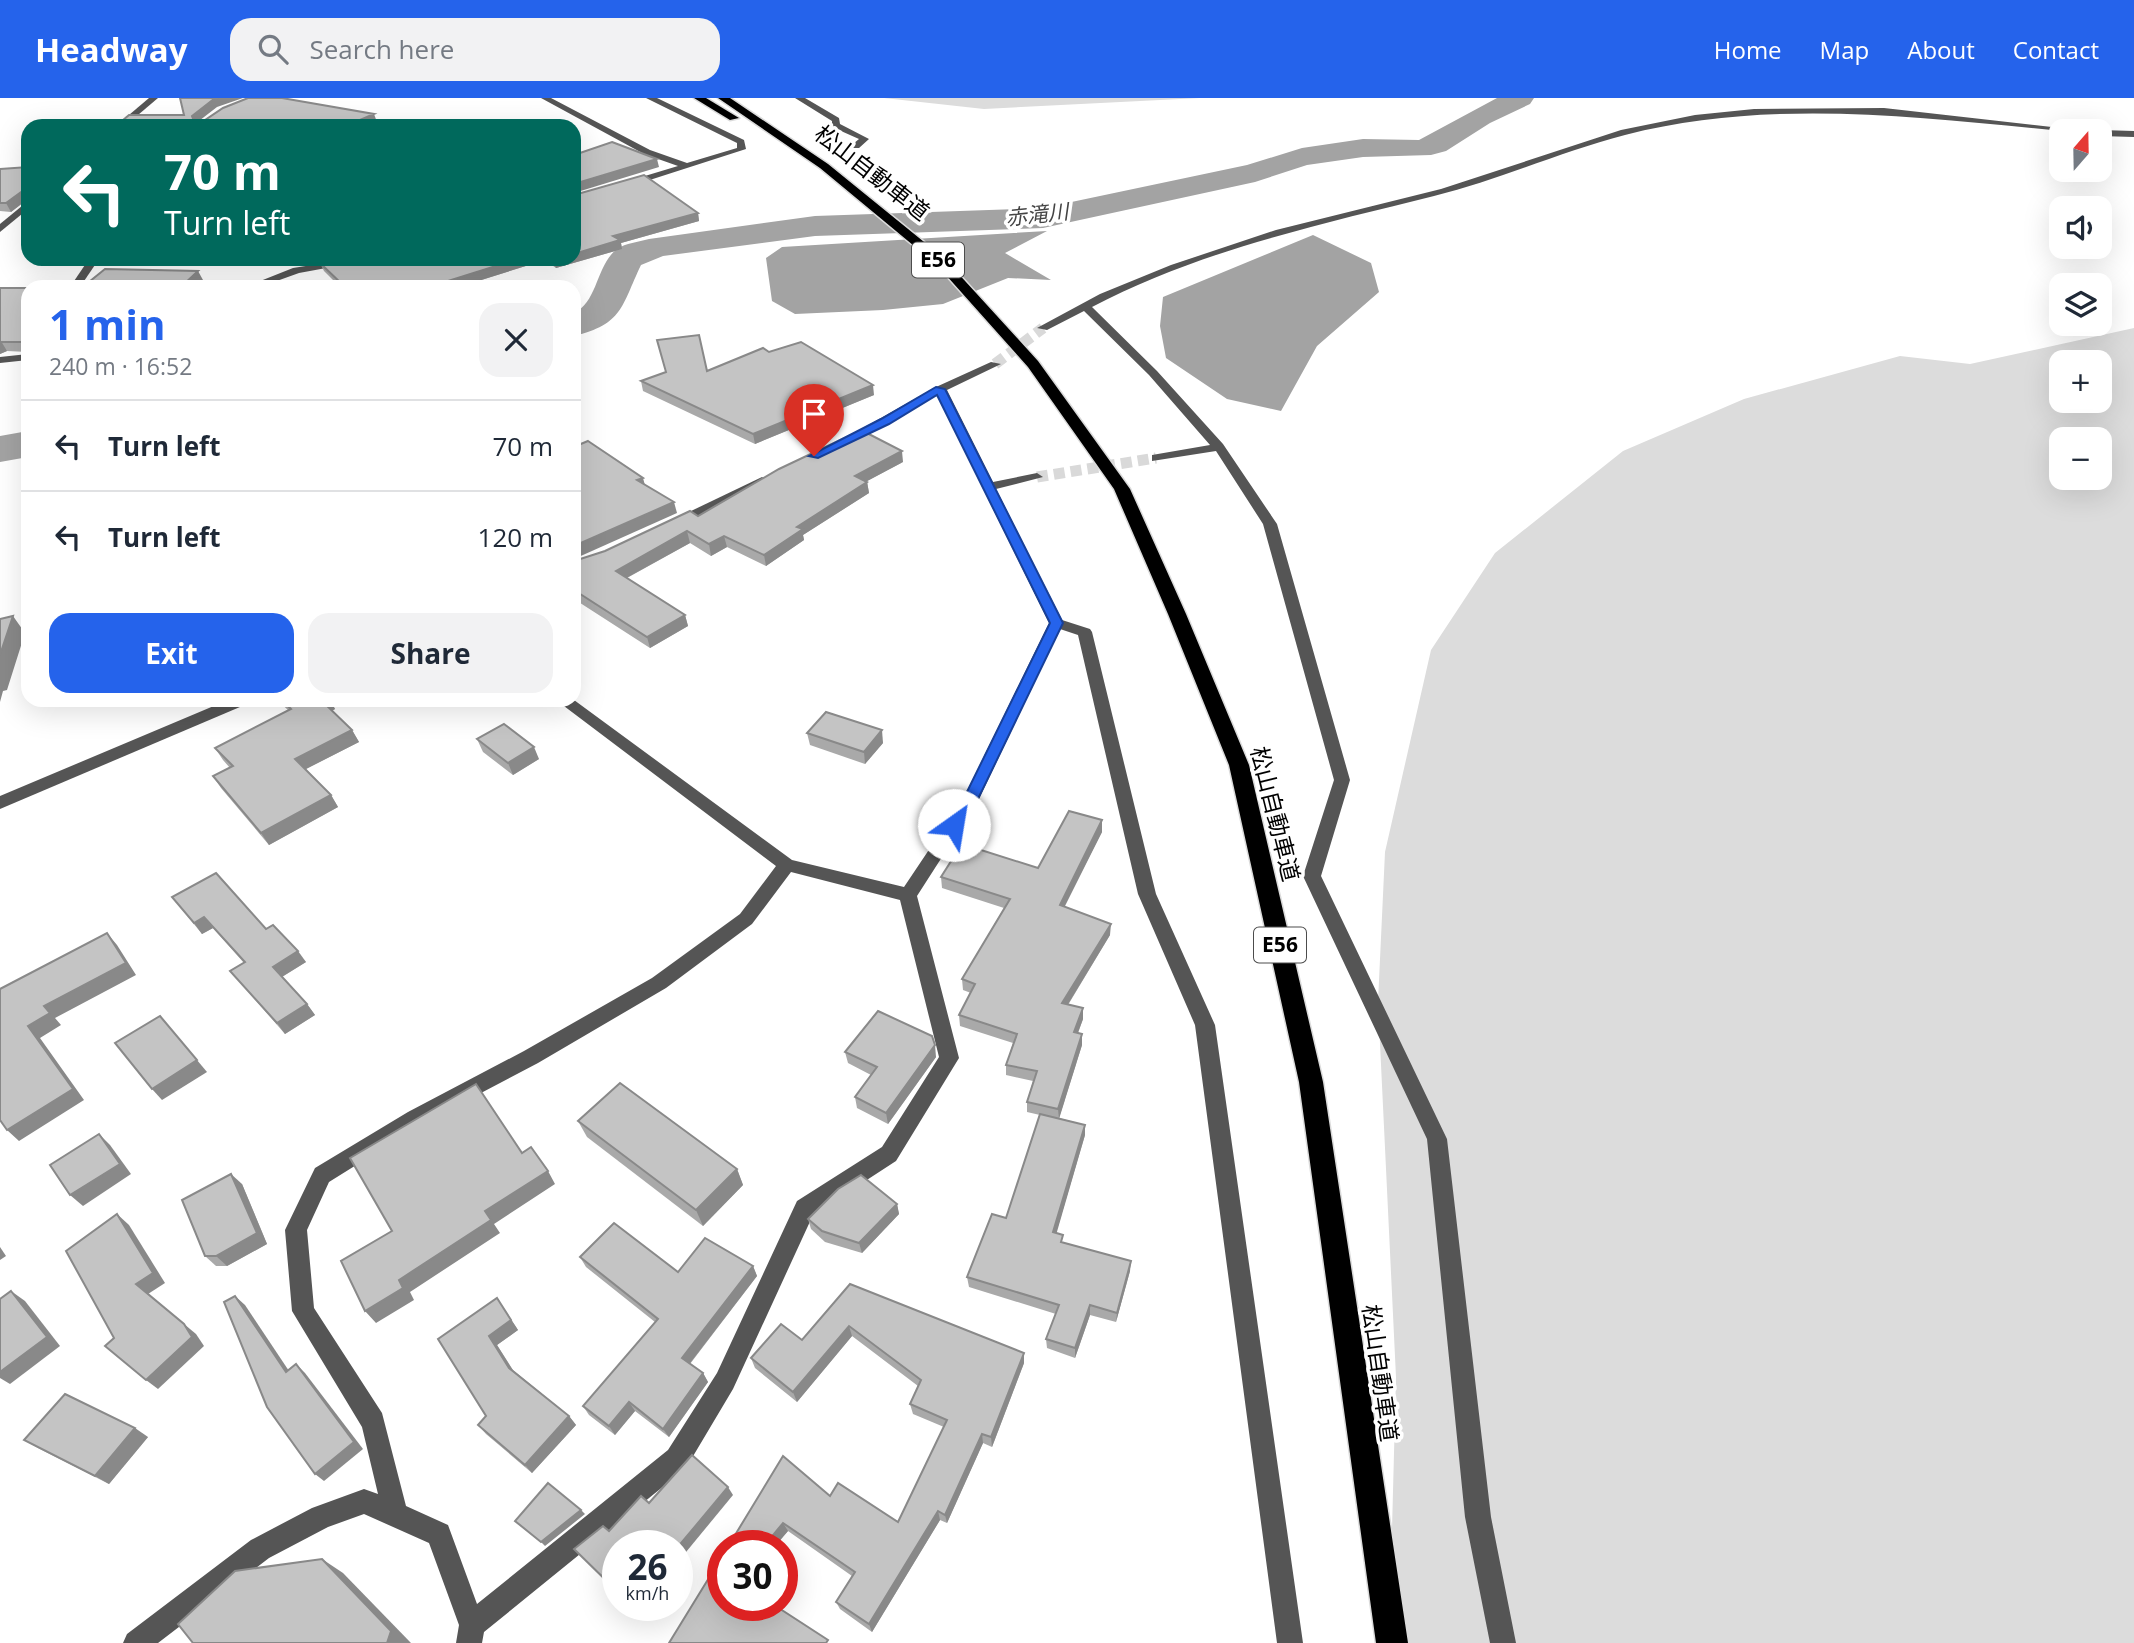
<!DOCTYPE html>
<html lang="en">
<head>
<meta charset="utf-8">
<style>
	:root { --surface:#fff; --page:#f2f2f3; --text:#1f2937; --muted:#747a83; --line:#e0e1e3; --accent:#2563eb }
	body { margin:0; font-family:"Open Sans","Noto Sans JP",sans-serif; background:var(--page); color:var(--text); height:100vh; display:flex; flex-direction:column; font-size:26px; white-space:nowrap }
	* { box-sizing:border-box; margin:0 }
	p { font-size:23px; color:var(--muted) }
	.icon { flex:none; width:38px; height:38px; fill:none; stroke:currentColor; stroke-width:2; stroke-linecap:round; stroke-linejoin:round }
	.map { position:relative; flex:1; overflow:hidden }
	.drawer { position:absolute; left:21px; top:182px; width:560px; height:427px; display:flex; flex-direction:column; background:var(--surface); border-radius:21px; box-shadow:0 7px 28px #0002 }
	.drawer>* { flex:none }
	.guide { position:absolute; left:21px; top:21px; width:560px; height:147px; border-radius:21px; box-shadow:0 7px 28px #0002; background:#00695c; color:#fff; overflow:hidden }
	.needle { width:46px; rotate:20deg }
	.tools { position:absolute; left:2049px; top:21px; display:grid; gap:14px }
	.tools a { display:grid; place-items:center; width:63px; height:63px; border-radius:14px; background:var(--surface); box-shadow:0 7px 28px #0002; font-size:35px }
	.speed { position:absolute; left:602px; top:1432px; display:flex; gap:14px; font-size:35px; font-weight:700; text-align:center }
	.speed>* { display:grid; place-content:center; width:91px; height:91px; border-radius:50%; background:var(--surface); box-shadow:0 7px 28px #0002; line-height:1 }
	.speed small { font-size:18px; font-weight:400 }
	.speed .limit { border:10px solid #d22; background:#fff; color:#111 }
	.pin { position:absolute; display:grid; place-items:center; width:60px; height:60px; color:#fff; margin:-72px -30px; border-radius:50% 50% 50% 0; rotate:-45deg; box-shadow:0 0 7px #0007 }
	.pin .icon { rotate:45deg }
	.me { position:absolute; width:77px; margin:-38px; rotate:32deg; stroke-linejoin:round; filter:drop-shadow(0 0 5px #0008) }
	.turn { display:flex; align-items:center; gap:24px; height:147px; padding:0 28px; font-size:32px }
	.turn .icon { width:91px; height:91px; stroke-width:2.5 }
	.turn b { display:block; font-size:49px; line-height:60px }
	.round { display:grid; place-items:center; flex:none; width:74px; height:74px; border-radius:21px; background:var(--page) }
	.overview { display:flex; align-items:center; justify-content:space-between; height:119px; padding:0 28px }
	h1 { font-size:42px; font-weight:700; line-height:52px; color:var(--accent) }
	.cta { display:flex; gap:14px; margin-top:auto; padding:14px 28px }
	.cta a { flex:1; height:80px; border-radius:21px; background:var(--accent); color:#fff; font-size:28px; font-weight:700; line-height:80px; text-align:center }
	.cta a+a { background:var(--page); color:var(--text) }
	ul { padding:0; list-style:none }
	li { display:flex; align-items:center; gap:21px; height:91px; padding:0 28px; border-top:2px solid var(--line) }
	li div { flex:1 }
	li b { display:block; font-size:26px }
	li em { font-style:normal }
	header { display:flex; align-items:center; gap:42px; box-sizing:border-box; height:98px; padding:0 35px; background:var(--accent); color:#fff }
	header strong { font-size:33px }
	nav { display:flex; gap:38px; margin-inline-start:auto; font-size:24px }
	.search { width:490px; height:63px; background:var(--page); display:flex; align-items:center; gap:18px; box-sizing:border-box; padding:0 24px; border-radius:21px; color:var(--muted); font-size:26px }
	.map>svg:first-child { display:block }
	.green { fill:#dcdcdc; fill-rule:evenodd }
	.water { fill:#a3a3a3 }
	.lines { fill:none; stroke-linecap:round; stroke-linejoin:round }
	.river { fill:#a3a3a3; fill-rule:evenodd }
	.minor-tunnel { stroke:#d9d9d9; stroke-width:11; stroke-dasharray:11 6; stroke-linecap:butt }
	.highway-casing { stroke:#dbdbdb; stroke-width:3 }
	.minor { fill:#555; fill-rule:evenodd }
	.highway { fill:#000; fill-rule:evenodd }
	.wall { fill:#a9a9a9 }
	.shaded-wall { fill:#898989 }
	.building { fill:#c4c4c4; stroke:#898989; stroke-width:2 }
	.route { fill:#2563eb; stroke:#184099; stroke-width:2 }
	.labels { text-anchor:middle; stroke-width:7; stroke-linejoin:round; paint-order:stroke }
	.far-water-label { font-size:21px; font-style:italic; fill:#444; stroke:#fff }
	.shield { fill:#fff; stroke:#4c4c4c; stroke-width:2 }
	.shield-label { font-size:21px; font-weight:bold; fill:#000 }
	.street-label { font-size:23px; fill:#000; stroke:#fff }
</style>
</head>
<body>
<header>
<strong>Headway</strong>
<div class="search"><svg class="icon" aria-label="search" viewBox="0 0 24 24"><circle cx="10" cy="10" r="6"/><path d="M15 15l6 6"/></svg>Search here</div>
<nav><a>Home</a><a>Map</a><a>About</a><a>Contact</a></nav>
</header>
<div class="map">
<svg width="2134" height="1545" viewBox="0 0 2134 1545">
	<rect width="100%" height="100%" fill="#fff"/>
	<!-- green -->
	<g class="green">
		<path d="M884 0H1200L984 11Z"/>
		<path d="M2134 230V1545H1389L1396 1279 1378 904 1385 754 1431 552 1495 455 1623 353 1744 301 1900 258 1970 266ZM2062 264H2100V303H2062ZM2062 341H2100V380H2062Z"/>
	</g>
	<!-- water -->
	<g class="water">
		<path d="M1047 133 1005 155 1051 182 1008 180 943 206 883 212 795 216 772 203 766 160 782 149Z"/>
		<path d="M1313 137 1371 165 1379 194 1317 248 1281 313 1227 301 1166 260 1160 228 1163 199Z"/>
	</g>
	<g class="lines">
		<!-- river -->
		<g class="river">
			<path d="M1497 0H1534L1530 6 1490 25 1446 53 1431 57 1363 59 1307 67 1255 84 1043 130 815 138 663 158 641 167C621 209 623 226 574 238V215C598 204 596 167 617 151 626 145 638 144 649 141L815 118 1043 110 1247 67 1302 50 1363 41 1419 42Z"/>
			<path d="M28 333V359L0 364V338Z"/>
		</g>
		<!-- minor-tunnel -->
		<g class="minor-tunnel">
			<path d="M995 266 1043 230"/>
			<path d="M1037 379 1156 360"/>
		</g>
		<!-- highway casing -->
		<g class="highway-casing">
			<g id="highway">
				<path d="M694 0H706L739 20 730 22Z"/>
				<path d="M718 0H730L828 66 945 161 1038 263 1130 391 1186 516 1249 667 1323 984 1408 1545H1376L1299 984 1229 667 1168 516 1114 391 1028 269 937 167 820 70Z"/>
			</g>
		</g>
		<!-- minor -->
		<g class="minor">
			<path d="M149 0H158L125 28H116Z"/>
			<path d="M541 0H551L650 52 687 65 737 50V45L646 0H657L744 42 746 51 628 89 623 86 625 84 678 68 644 56Z"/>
			<path d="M795 0H805L839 20 840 26 869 41 859 50H853V46L859 41 832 29V23Z"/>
			<path d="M1884 10 2087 33H2062C1918 19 1767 0 1625 37 1560 54 1498 82 1434 98 1318 127 1198 153 1092 209L1157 273 1223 346 1277 426 1350 682 1321 778 1447 1041 1491 1419 1516 1545H1490L1465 1419 1427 1041 1303 778 1334 682 1263 426 1216 353 1152 363V357L1210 347 1149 277 1084 213 1047 232 1037 230 1100 196 1171 167 1276 132 1441 91 1621 32 1695 17 1754 11Z"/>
			<path d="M2100 32 2134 33V39L2100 38V33H2097Z"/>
			<path d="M28 103V111L0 134V126Z"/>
			<path d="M89 161H99L80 189H70Z"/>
			<path d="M350 161H375L299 175 260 189H245L293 170Z"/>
			<path d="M28 256V262L0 265V259Z"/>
			<path d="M991 264 1001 266 947 292 993 384 1037 375 1043 379 996 391 1062 522 1090 531 1092 534 1156 796 1215 927 1303 1545H1277L1195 927 1138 796 1078 537 1060 531 978 703 917 798 959 960 896 1063 813 1117 733 1291 686 1370 484 1534 482 1545H456L459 1527 429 1445 364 1416 328 1429 269 1460 158 1545H123L127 1536 251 1442 312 1410 364 1391 378 1396 362 1329 292 1213 285 1132 315 1070 408 1014 524 953 652 880 740 816 776 768 556 602H574L792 762 904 789 963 701 1049 525 937 297 848 347 838 344 936 289ZM791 774 900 802 939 959 882 1049 797 1103 717 1275 668 1352 477 1506 448 1427 406 1408 382 1315 314 1210 307 1132 329 1084 422 1026 538 965 666 890 752 826Z"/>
			<path d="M762 379 768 383 767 386 678 428H668L666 425Z"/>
			<path d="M228 602H250L247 606 0 711V698Z"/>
		</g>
		<!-- highway -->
		<use href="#highway" class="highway"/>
	</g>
	<!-- wall -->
	<g class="wall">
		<path d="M28 69V104L26 102 11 114 0 113V71Z"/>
		<path d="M698 115 699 123 621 145 622 151 556 170 545 162 459 189H340L324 173 320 165 340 161H574Z"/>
		<path d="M0 190H28V254L7 253 0 256Z"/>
		<path d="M769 254 874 297 755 346 643 293 641 283 707 273Z"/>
		<path d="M903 364 867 383 869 395 803 437 804 442 766 468 727 449 711 458 690 445 627 480 685 517 688 528 650 550 574 501V463L605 453 698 418Z"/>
		<path d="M277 602H330L335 611 332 613 352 632 359 644 306 671 331 697 338 709 269 747 221 690 213 678 230 670 223 662 215 650 288 612Z"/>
		<path d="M807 635 883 645 865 666 810 647Z"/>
		<path d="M477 641 539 661 513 677 483 654Z"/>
		<path d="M1102 722V734L1064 808 1110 837 1068 907 1083 910V921L1078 935 1082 936V947L1059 1020 1085 1027V1037L1056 1135 1063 1145 1130 1173 1116 1224 1090 1217 1075 1260 1047 1250 1046 1241 1056 1216 969 1189 967 1179 1006 1120 1040 1017 1027 1014V1004L1033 983 1006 977V967L1013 945 960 928 959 917 971 895 963 892 962 881 1004 810 942 790 941 779 1038 770Z"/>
		<path d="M172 799 266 831 306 864 282 879 307 906 315 917 285 936 230 873 244 865 213 830 202 836Z"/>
		<path d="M845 954 936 959 888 1026 857 1010 855 999 871 977 848 965Z"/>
		<path d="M578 1023 737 1071 743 1087 703 1128 587 1039Z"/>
		<path d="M242 1086 267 1146 227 1168H216L205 1158Z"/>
		<path d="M897 1106 899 1116 862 1155 825 1144 811 1131 808 1121Z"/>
		<path d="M580 1159 678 1174 753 1168 757 1178 690 1266 703 1275 708 1284 669 1339 635 1313 615 1337 589 1317 583 1308 655 1224 586 1169Z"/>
		<path d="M850 1186 1024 1255V1265L992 1349 983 1345 947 1425 940 1422 872 1534 840 1511 836 1504 852 1478 788 1433 776 1447H729L830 1398 898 1424 944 1329 913 1316 910 1306 918 1288 852 1238 797 1304 755 1270 751 1260 802 1242Z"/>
		<path d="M497 1200 518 1232 497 1247 513 1272 569 1318 576 1327 532 1375 486 1336 478 1327 486 1318Z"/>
		<path d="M148 1339 109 1386 38 1350 24 1342Z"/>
	</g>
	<!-- shaded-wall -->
	<g class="shaded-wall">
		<path d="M218 0H243L217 9 195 26 192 18 214 1Z"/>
		<path d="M374 16 377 24 367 28H346Z"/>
		<path d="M657 61 659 69 574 95V86Z"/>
		<path d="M24 92 28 101 11 114 6 105Z"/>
		<path d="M698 115 699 123 621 145 622 151 556 170 553 162 574 161V156L613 138Z"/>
		<path d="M295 161H333L297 167Z"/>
		<path d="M518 161 545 162 459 189H429Z"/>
		<path d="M198 173 203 182 196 189H181Z"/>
		<path d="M1 243 7 253 0 256V244Z"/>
		<path d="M873 287 874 297 755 346 753 336Z"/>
		<path d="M902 353 903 364 856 389 855 378Z"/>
		<path d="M643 380 646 391 637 382Z"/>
		<path d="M867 384 869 395 803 437 804 442 766 468 764 457 797 429Z"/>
		<path d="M674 404 677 415 574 461V448Z"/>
		<path d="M687 433 690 445 619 484 616 473Z"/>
		<path d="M724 438 727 449 711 458 709 446Z"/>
		<path d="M685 517 688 528 650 550 647 539Z"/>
		<path d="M13 518 25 535 7 592 3 593 0 604V557Z"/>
		<path d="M323 602H330L335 611 328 615 322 603Z"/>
		<path d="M352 632 359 644 302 673 295 661Z"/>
		<path d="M882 632 883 645 865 666 864 654Z"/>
		<path d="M534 649 539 661 513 677 508 665Z"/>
		<path d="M331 697 338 709 269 747 261 735Z"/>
		<path d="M1102 722V734L1060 818V807Z"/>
		<path d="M204 819 213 830 202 836 194 825Z"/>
		<path d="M1111 826 1110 837 1062 916V905Z"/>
		<path d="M107 835 117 847 136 877 55 920 61 927 40 940 84 1002 19 1043 7 1032 28 928 44 908Z"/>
		<path d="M298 853 306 864 280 880 273 869Z"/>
		<path d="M307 906 315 917 285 936 277 925Z"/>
		<path d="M1083 910V921L1074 945V934Z"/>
		<path d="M160 918 207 974 162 1002 152 991Z"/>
		<path d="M1082 936V947L1059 1021 1058 1011Z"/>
		<path d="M935 947 936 959 888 1026 886 1015Z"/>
		<path d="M1085 1027V1037L1054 1144 1053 1134Z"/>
		<path d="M99 1036 110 1047 131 1076 83 1108 70 1097Z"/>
		<path d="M737 1071 743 1087 703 1128 696 1112Z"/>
		<path d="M548 1073 555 1086 494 1126 500 1135 410 1194 414 1202 376 1225 365 1213 399 1182 485 1113Z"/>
		<path d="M231 1076 242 1086 267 1146 227 1168 216 1158Z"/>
		<path d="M897 1106 899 1116 862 1155 859 1145Z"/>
		<path d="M117 1116 129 1127 165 1185 148 1196 136 1186Z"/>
		<path d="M0 1149 6 1158 0 1162Z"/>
		<path d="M1131 1163 1130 1173 1116 1224 1117 1215Z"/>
		<path d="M753 1168 757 1178 687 1269 682 1260Z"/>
		<path d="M11 1193 25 1203 60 1248 10 1286 0 1280V1274Z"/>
		<path d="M235 1198 245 1207 295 1282 286 1274Z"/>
		<path d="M497 1200 518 1232 497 1247 517 1279 509 1270 489 1238Z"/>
		<path d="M1090 1207V1217L1075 1260V1250Z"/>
		<path d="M184 1226 196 1236 204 1248 158 1291 146 1282Z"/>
		<path d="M849 1228 852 1238 797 1304 793 1294Z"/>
		<path d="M1024 1255V1265L992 1349 991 1339Z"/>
		<path d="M296 1266 305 1275 363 1351 324 1383 315 1376Z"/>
		<path d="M703 1275 708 1284 669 1339 663 1331Z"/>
		<path d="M629 1304 635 1313 615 1337 609 1328Z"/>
		<path d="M569 1318 576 1327 532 1375 525 1367Z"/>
		<path d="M135 1330 148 1339 109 1386 95 1378Z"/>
		<path d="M982 1336 983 1345 947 1425 945 1417Z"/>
		<path d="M728 1389 733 1397 677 1465V1450Z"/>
		<path d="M581 1412 585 1416 545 1448 541 1444Z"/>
		<path d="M938 1413 940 1422 872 1534 869 1526Z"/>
		<path d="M783 1425 788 1433 776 1447H765Z"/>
		<path d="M322 1461 343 1475 411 1545H387Z"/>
		<path d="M631 1507H643L637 1513Z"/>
	</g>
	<!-- building -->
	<g class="building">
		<path d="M180 0H218L214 1 192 18 194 23 205 22 223 10 248 0H282L374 16 346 28H116L129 17H184Z"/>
		<path d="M612 44 657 61 574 86V57Z"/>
		<path d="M28 69V101H26L24 92 6 105H0V71Z"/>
		<path d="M644 77 698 115 613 138 620 142 574 156V97Z"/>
		<path d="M340 161H518L429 189H345L320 165Z"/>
		<path d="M105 171 198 173 181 189H53L84 188Z"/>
		<rect x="0" y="190" width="28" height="54"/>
		<path d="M699 237 707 273 763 250 769 254 801 244 873 287 753 336 641 283 666 274 657 242Z"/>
		<path d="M861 332 902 353 855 378 867 384 797 429 803 431 764 457 724 438 709 446 687 433 616 473 685 517 647 539 574 492V463L605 453 690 413 698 418 779 371Z"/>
		<path d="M588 343 643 380 637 382 674 404 574 448V346L576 348Z"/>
		<path d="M13 518 0 557V521Z"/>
		<path d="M282 602H323L322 603 352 632 295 661 331 697 261 735 213 678 233 668 215 650 291 611Z"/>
		<path d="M826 614 882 632 864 654 807 635Z"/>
		<path d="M504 626 534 649 508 665 477 641Z"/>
		<path d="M1069 713 1102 722 1060 807 1111 826 1062 905 1083 910 1074 934 1082 936 1058 1011 1027 1004 1037 973 1006 967 1017 936 959 917 975 886 962 881 1010 801 941 779 962 746 1038 770Z"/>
		<path d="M216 775 266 831 273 827 298 853 273 869 307 906 277 925 230 873 245 864 204 819 194 825 172 799Z"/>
		<path d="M107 835 126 865 44 908 50 915 28 928 73 991 7 1032 0 1022V891Z"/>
		<path d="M878 913 932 938 935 947 886 1015 855 999 877 969 845 954Z"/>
		<path d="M160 918 197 962 152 991 115 945Z"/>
		<path d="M620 985 737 1071 696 1112 578 1023Z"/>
		<path d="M476 986 522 1055 531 1049 548 1073 485 1113 491 1122 399 1182 403 1190 365 1213 341 1163 392 1133 350 1060Z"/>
		<path d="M1040 1016 1085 1027 1053 1134 1063 1137 1061 1144 1131 1163 1117 1215 1090 1207 1075 1250 1046 1241 1059 1207 967 1179 992 1116 1006 1120Z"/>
		<path d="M99 1036 120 1066 70 1097 50 1067Z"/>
		<path d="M231 1076 257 1135 216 1158H205L182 1102Z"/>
		<path d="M861 1077 897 1106 859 1145 822 1133 808 1121 838 1091Z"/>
		<path d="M117 1116 153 1175 136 1186 184 1226 192 1239 146 1282 105 1248 114 1240 66 1153Z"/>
		<path d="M614 1125 678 1174 705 1140 753 1168 682 1260 703 1275 663 1331 629 1304 609 1328 583 1308 658 1221 580 1159Z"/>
		<path d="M850 1186 1024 1255 991 1339 982 1336 945 1417 938 1413 869 1526 836 1504 855 1474 783 1425 765 1447H729L783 1358 830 1398 838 1385 898 1424 947 1322 910 1306 921 1282 849 1228 793 1294 751 1260 781 1226 802 1242Z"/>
		<path d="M11 1193 47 1239 0 1274V1201Z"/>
		<path d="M235 1198 286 1274 296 1266 354 1344 315 1376 267 1309 224 1204Z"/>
		<path d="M497 1200 511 1222 489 1238 509 1270 569 1318 525 1367 478 1327 486 1318 438 1241Z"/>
		<path d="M65 1296 135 1330 95 1378 24 1342Z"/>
		<path d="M692 1357 728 1389 677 1450V1447H618V1494L574 1451 603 1428 609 1433 641 1398 649 1405Z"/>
		<path d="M548 1385 581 1412 541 1444 515 1423Z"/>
		<path d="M723 1457V1507H774L828 1542 826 1545H669Z"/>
		<path d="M322 1461 391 1533 387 1545H193L178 1526 235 1473Z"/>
	</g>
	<!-- route -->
	<path class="route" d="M936 289 945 291 1063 525 977 703 960 731 954 732 947 727 963 702 1050 525 937 297 889 326 818 360 809 358 881 321Z"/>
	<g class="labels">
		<!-- far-water labels -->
		<g class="far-water-label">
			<text transform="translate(1037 117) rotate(-6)" y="7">赤滝川</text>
		</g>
		<!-- shield labels -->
		<g class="shield">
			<rect x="912" y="144.5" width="52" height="35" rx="5"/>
			<rect x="1254" y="829.5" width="52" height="35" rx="5"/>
		</g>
		<g class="shield-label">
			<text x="938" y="169">E56</text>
			<text x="1280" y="854">E56</text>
		</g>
		<!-- street labels -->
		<g class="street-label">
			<text transform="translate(872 75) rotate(38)" y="8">松山自動車道</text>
			<text transform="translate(1275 716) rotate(76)" y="8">松山自動車道</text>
			<text transform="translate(1380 1275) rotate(82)" y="8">松山自動車道</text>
		</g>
	</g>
</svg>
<div class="tools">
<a><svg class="needle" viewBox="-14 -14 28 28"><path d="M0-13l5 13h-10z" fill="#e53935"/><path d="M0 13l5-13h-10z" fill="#747a83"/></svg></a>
<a><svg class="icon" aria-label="sound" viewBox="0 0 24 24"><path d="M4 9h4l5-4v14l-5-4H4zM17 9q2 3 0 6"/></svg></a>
<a><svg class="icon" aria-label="layers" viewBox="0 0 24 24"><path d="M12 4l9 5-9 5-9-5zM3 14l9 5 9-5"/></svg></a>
<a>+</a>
<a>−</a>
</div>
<div class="speed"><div>26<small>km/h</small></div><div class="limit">30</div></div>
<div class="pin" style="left:814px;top:358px;background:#d93025"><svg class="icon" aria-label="arrive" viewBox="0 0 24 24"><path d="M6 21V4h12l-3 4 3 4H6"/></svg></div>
<svg class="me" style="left:954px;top:727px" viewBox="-20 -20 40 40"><circle r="19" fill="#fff"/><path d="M0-13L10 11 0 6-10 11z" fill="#2563eb"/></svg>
<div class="guide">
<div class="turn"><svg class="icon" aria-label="left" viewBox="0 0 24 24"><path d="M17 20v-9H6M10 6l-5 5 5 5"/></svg><div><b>70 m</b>Turn left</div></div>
</div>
<section class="drawer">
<div class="overview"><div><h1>1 min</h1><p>240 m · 16:52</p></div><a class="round"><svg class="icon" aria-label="close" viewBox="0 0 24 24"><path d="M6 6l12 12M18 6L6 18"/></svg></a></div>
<ul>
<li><svg class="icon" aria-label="left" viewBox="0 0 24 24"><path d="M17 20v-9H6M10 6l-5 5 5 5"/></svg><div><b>Turn left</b></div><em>70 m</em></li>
<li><svg class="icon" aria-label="left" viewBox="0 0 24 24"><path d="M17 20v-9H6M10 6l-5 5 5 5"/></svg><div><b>Turn left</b></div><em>120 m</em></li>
</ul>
<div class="cta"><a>Exit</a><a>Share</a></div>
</section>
</div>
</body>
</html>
